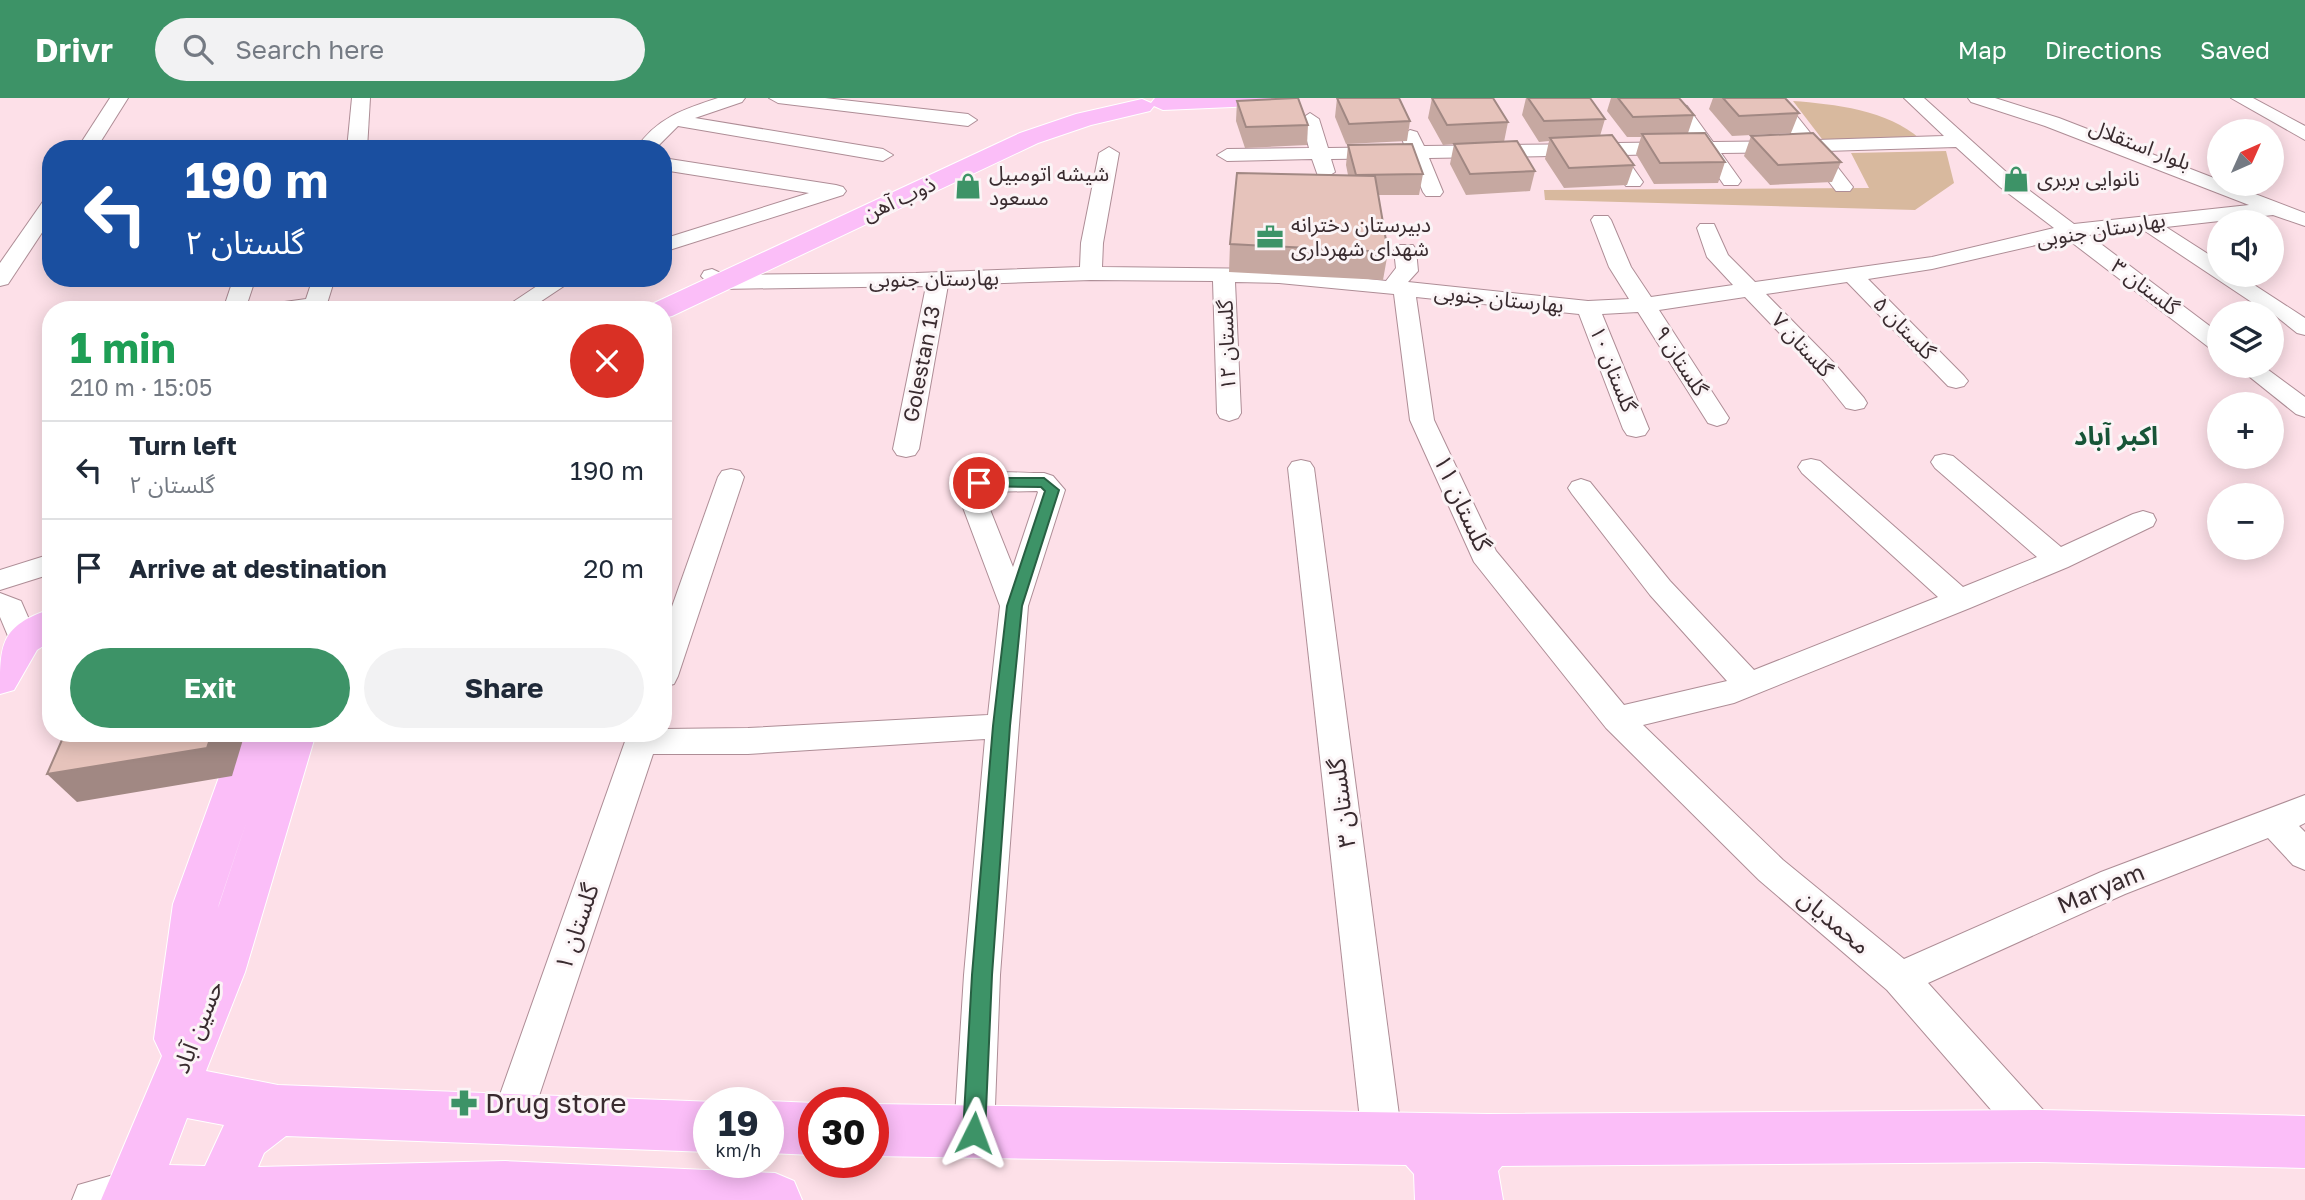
<!DOCTYPE html>
<html lang="en">
<head>
<meta charset="utf-8">
<style>
	:root { --surface:#fff; --page:#f2f2f3; --text:#1f2937; --muted:#747a83; --line:#e0e1e3; --accent:#3d9367 }
	body { margin:0; font-family:"Golos Text","Noto Sans Arabic",sans-serif; background:var(--page); color:var(--text); height:100vh; display:flex; flex-direction:column; font-size:26px; white-space:nowrap }
	* { box-sizing:border-box; margin:0 }
	p { font-size:23px; color:var(--muted) }
	.icon { flex:none; width:38px; height:38px; fill:none; stroke:currentColor; stroke-width:2; stroke-linecap:round; stroke-linejoin:round }
	.map { position:relative; flex:1; overflow:hidden }
	.drawer { position:absolute; left:42px; top:203px; width:630px; height:441px; display:flex; flex-direction:column; background:var(--surface); border-radius:28px; box-shadow:0 4px 18px #0003 }
	.drawer>* { flex:none }
	.top-card { position:absolute; left:42px; top:42px; width:630px; height:147px; border-radius:28px; box-shadow:0 4px 18px #0003; background:#1a4fa0; color:#fff; overflow:hidden }
	.needle { width:46px; rotate:45deg }
	.tools { position:absolute; left:2207px; top:21px; display:grid; gap:14px }
	.tools a { display:grid; place-items:center; width:77px; height:77px; border-radius:50%; background:var(--surface); box-shadow:0 4px 18px #0003; font-size:35px }
	.speed { position:absolute; left:693px; top:989px; display:flex; gap:14px; font-size:35px; font-weight:700; text-align:center }
	.speed>* { display:grid; place-content:center; width:91px; height:91px; border-radius:50%; background:var(--surface); box-shadow:0 4px 18px #0003; line-height:1 }
	.speed small { font-size:18px; font-weight:400 }
	.speed .limit { border:10px solid #d22; background:#fff; color:#111 }
	.pin { position:absolute; display:grid; place-items:center; width:60px; height:60px; color:#fff; margin:-30px; border:4px solid #fff; border-radius:50%; box-shadow:0 2px 7px #0007 }
	.me { position:absolute; width:77px; margin:-38px; rotate:3deg; stroke-linejoin:round; filter:drop-shadow(0 0 5px #0008) }
	.turn { display:flex; align-items:center; gap:24px; height:147px; padding:0 28px; font-size:32px }
	.turn .icon { width:91px; height:91px; stroke-width:2.5 }
	.turn b { display:block; font-size:49px; line-height:60px }
	.round { display:grid; place-items:center; flex:none; width:74px; height:74px; border-radius:37px; background:var(--page) }
	.overview { display:flex; align-items:center; justify-content:space-between; height:119px; padding:0 28px }
	h1 { font-size:42px; font-weight:700; line-height:52px; color:#1e9e55 }
	.action { display:flex; gap:14px; margin-top:auto; padding:14px 28px }
	.action a { flex:1; height:80px; border-radius:42px; background:var(--accent); color:#fff; font-size:28px; font-weight:700; line-height:80px; text-align:center }
	.action a+a { background:var(--page); color:var(--text) }
	ul { padding:0; list-style:none }
	li { display:flex; align-items:center; gap:21px; height:98px; padding:0 28px; border-top:2px solid var(--line) }
	li div { flex:1 }
	li b { display:block; font-size:26px }
	li em { font-style:normal }
	header { display:flex; align-items:center; gap:42px; box-sizing:border-box; height:98px; padding:0 35px; background:var(--accent); color:#fff }
	header strong { font-size:33px }
	nav { display:flex; gap:38px; margin-inline-start:auto; font-size:24px }
	.search { width:490px; height:63px; background:var(--page); display:flex; align-items:center; gap:18px; box-sizing:border-box; padding:0 24px; border-radius:38px; color:var(--muted); font-size:26px }
	.map>svg:first-child { display:block }
	.green { fill:#d8b99e }
	.lines { fill:none; stroke-linecap:round; stroke-linejoin:round }
	.minor-casing { stroke:#ae8d96; stroke-width:2 }
	.major-casing { stroke:#fff; stroke-width:2 }
	.minor { fill:#fff; fill-rule:evenodd }
	.major { fill:#fbbef8; fill-rule:evenodd }
	.wall { fill:#c6a8a1 }
	.shaded-wall { fill:#a18883 }
	.building { fill:#e6c3bb; stroke:#a18883; stroke-width:2 }
	.route { fill:#3d9367; stroke:#286043; stroke-width:2 }
	.labels { text-anchor:middle; stroke-width:6; stroke-linejoin:round; paint-order:stroke }
	.far-street-label { font-size:21px; fill:#392b2f; stroke:#fbf4f6 }
	.far-poi-label { font-size:21px; fill:#392b2f; stroke:#fbf4f6; text-anchor:start }
	.street-label { font-size:24px; fill:#392b2f; stroke:#fbf4f6 }
	.neighbourhood-label { font-size:26px; font-weight:bold; fill:#175437; stroke:#fbf4f6 }
	.near-poi-label { font-size:28px; fill:#392b2f; stroke:#fbf4f6; text-anchor:start }
</style>
</head>
<body>
<header>
<strong>Drivr</strong>
<div class="search"><svg class="icon" aria-label="search" viewBox="0 0 24 24"><circle cx="10" cy="10" r="6"/><path d="M15 15l6 6"/></svg>Search here</div>
<nav><a>Map</a><a>Directions</a><a>Saved</a></nav>
</header>
<div class="map">
<svg width="2305" height="1102" viewBox="0 0 2305 1102">
	<rect width="100%" height="100%" fill="#fde0e8"/>
	<!-- green -->
	<g class="green">
		<path d="M1793 3C1834 6 1888 12 1920 41H1822Z"/>
		<path d="M1946 53 1954 85 1915 112 1545 102 1544 92 1869 90 1851 55Z"/>
	</g>
	<g class="lines">
		<!-- minor casing -->
		<g class="minor-casing">
			<g id="minor">
				<path d="M110 0H128L96 51H77Z"/>
				<path d="M352 0H370L367 51H347Z"/>
				<path d="M718 0H745L742 4 695 20 883 51 893 57 883 63 678 28 655 51H636C656 20 684 11 718 0Z"/>
				<path d="M769 0H825L968 16 977 22 968 28 778 5Z"/>
				<path d="M1904 0H1924L2014 81 2074 126 2249 107 2045 28 1971 4 1968 0H1995L2059 20 2219 82V86H2229L2305 115V128L2273 117 2166 129 2219 163V177H2239L2305 220V237L2297 235 2272 215H2268L2142 131 2089 137 2219 235V253L2211 251 2066 140 1932 171 1868 181 1964 278 1968 283 1964 288 1956 290 1948 288 1847 184 1766 196 1834 265 1864 300 1867 305 1864 310 1855 312 1846 310 1818 275 1745 199 1659 212 1729 320 1726 325 1717 328 1708 325 1638 214 1602 216 1649 331 1645 337 1636 339 1627 337 1623 331 1579 216 1416 199 1434 322 1496 453 1624 607 1727 583 1650 497 1572 396 1568 390 1572 384 1581 381 1590 384 1670 483 1754 572 1938 499 1802 375 1798 369 1802 363 1811 361 1820 363 1963 489 2037 459 1935 370 1931 364 1935 358 1944 356 1953 358 2061 449 2133 416 2143 413 2153 416 2156 422 2153 428 2068 469 1970 510 1734 605 1643 627 1783 762 1904 861 2101 774 2305 697V725L2299 728 2305 734V772L2293 767 2268 740 2125 796 1928 885 2054 1024 2060 1038 2054 1052 2040 1058 2026 1052 1887 892 1759 782 1606 630 1474 464 1410 322 1394 196 1279 185 1235 184 1241 315 1238 320 1229 323 1220 320 1217 315 1213 183 1091 182 948 187 919 351 915 357 906 359 897 357 893 351 926 188 720 191 712 189 701 178 704 173 712 171 725 177 916 175 1080 169 1081 145 1099 55 1109 49 1119 55 1103 145 1102 169 1279 171 1386 183 1396 170 1394 152 1397 147H1413L1416 152 1418 173 1408 184 1588 203 1629 201 1609 169 1591 122 1594 118H1608L1611 122 1631 169 1651 199 1733 187 1707 159 1697 130 1700 126H1714L1728 157 1755 184 1932 159 2054 130 2000 89 1956 49 1825 53 1853 89 1850 93H1836L1806 54 1721 55 1741 83 1738 87H1724L1702 55 1624 57 1643 84 1640 88H1626L1605 57 1429 60 1443 94 1440 98H1426L1423 94 1409 60 1331 61 1335 74 1325 80 1318 78 1312 61 1227 63 1217 57 1227 51 1309 50 1301 21 1310 15 1319 21 1328 50 1405 49 1401 38 1410 32 1417 34 1424 48 1598 46 1607 40 1616 45 1694 44 1672 12 1681 7 1687 8 1713 44 1797 43 1769 6 1778 1 1784 2 1816 42 1944 38Z"/>
				<path d="M2231 0H2253L2305 28V42Z"/>
				<path d="M663 60 836 87 843 89 846 93 843 97 663 154V141L809 95 663 72Z"/>
				<path d="M51 100V121L8 186 0 188V165L44 102Z"/>
				<path d="M222 180H251L254 185 245 212H223L231 188Z"/>
				<path d="M313 180H335L325 212H260L263 207 306 201Z"/>
				<path d="M549 180H576L528 212H501Z"/>
				<path d="M2236 268H2263L2305 299V319L2296 316Z"/>
				<path d="M1301 362 1310 364 1314 370 1402 1040 1396 1054 1382 1060 1368 1054 1362 1040 1288 370 1292 364Z"/>
				<path d="M731 371 740 373 744 379 678 578 674 586 663 589V534L718 379 722 373Z"/>
				<path d="M1044 375 1053 378 1065 392 1028 508 1000 877 994 1035 988 1049 974 1055 960 1049 954 1035 964 877 985 641 748 656H653L531 1022 525 1036 511 1042 497 1036 491 1022 628 635H663V631L748 630 988 617 1000 508 956 391C971 367 1019 376 1044 375ZM1037 393 1038 394 1013 469 983 394Z"/>
				<path d="M51 456V476L0 492V472Z"/>
				<path d="M0 495 21 503 38 542 33 550 23 553 13 550 0 519Z"/>
				<path d="M131 1072 146 1078 152 1093 148 1102H72L78 1087Z"/>
			</g>
		</g>
		<!-- major casing -->
		<g class="major-casing">
			<g id="major">
				<path d="M1155 0H1292L1288 5 1280 7 1163 12 1154 8 1150 13 1091 27 1038 45 672 218 663 220V212H648L652 206 1020 35 1076 16 1142 1 1151 5Z"/>
				<path d="M51 511V543L37 552 14 592 0 596C0 546 0 528 51 511Z"/>
				<path d="M235 635H316L245 874 206 973 278 987 715 1004H709V1054L286 1038 264 1055 258 1069 505 1063 775 1075 794 1083 802 1102H101L162 958 154 941 173 806ZM247 722 218 810 219 806ZM187 1020 224 1027 205 1068 169 1067Z"/>
				<path d="M768 1003 814 1005V1057L768 1055V1004H765Z"/>
				<path d="M873 1006 1488 1016 2040 1012 2305 1018V1070L2040 1064 1502 1068 1498 1073 1503 1102H1415L1414 1076 1406 1067 873 1058Z"/>
			</g>
		</g>
		<!-- minor -->
		<use href="#minor" class="minor"/>
		<!-- major -->
		<use href="#major" class="major"/>
	</g>
	<!-- wall -->
	<g class="wall">
		<path d="M1337 0H1399L1410 23 1407 43 1346 46 1335 19Z"/>
		<path d="M1432 0 1508 24 1504 44 1535 73 1530 93 1466 97 1450 66 1454 46 1443 47 1428 20Z"/>
		<path d="M1526 0H1590L1605 21 1600 38 1634 67 1627 87 1564 90 1545 61 1549 43 1539 44 1522 17Z"/>
		<path d="M1611 0H1679L1694 17 1688 35 1725 64 1718 85 1654 86 1636 56 1641 39H1627L1607 13Z"/>
		<path d="M1713 0H1785L1799 15 1791 35 1732 38 1709 11Z"/>
		<path d="M1237 3 1308 27 1307 47 1245 50 1236 23Z"/>
		<path d="M1751 38 1841 64 1832 84 1770 87 1744 58Z"/>
		<path d="M1348 47 1423 76 1419 97H1378L1388 154 1383 182 1229 174 1230 146 1348 77 1346 67Z"/>
	</g>
	<!-- shaded-wall -->
	<path class="shaded-wall" d="M212 635H245L232 678 77 704 47 676Z"/>
	<!-- building -->
	<g class="building">
		<path d="M1296 0H1298L1308 27 1246 29 1237 3Z"/>
		<path d="M1337 0H1399L1410 23 1349 26Z"/>
		<path d="M1432 0H1493L1508 24 1447 27Z"/>
		<path d="M1528 0H1590L1605 21 1544 23Z"/>
		<path d="M1618 0H1679L1694 17 1633 19Z"/>
		<path d="M1723 0H1785L1799 15 1739 18Z"/>
		<path d="M1705 35 1725 64 1660 65 1642 36Z"/>
		<path d="M1813 35 1841 64 1778 67 1751 38Z"/>
		<path d="M1612 37 1634 67 1569 70 1550 40Z"/>
		<path d="M1517 43 1535 73 1470 76 1454 46Z"/>
		<path d="M1412 46 1423 76 1356 77 1348 47Z"/>
		<path d="M1237 75 1375 78 1388 154 1230 146Z"/>
		<path d="M65 635H212L207 650 47 676Z"/>
	</g>
	<!-- route -->
	<path class="route" d="M979 380H1044L1059 392 1022 508 1010 628 992 877 985 1035 981 1043 974 1046 966 1043 963 1035 972 877 993 628 1007 508 1045 393 1041 389 974 388 972 385Z"/>
	<!-- icons -->
	<defs>
		<g id="shop-bare" transform="scale(2.1)"><path d="M-5-2.5h2.3a2.7 3.5 0 0 1 5.4 0H5L5.5 6h-11ZM-1.5-2.5h3a1.5 2.3 0 0 0-3 0Z" fill="#3d9367" stroke="#fbf4f6" stroke-width="2.5" paint-order="stroke"/></g>
		<g id="office-bare" transform="scale(2.1)"><path d="M-6-3h4V-5.5h4V-3h4V5H-6ZM-1-4.5V-3h2v-1.5ZM-6 0V1H6V0Z" fill="#3d9367" stroke="#fbf4f6" stroke-width="2.5" paint-order="stroke"/></g>
		<g id="pharmacy-bare" transform="scale(2.1)"><path d="M-2-6h4v4h4v4h-4v4h-4v-4h-4v-4h4Z" fill="#3d9367" stroke="#fbf4f6" stroke-width="2.5" paint-order="stroke"/></g>
	</defs>
	<g fill-rule="evenodd">
		<use href="#shop-bare" x="2016" y="81"/>
		<use href="#shop-bare" x="968" y="88"/>
		<use href="#office-bare" x="1270" y="139"/>
		<use href="#pharmacy-bare" x="464" y="1005"/>
	</g>
	<g class="labels">
		<!-- far-street labels -->
		<g class="far-street-label">
			<text transform="translate(2140 47) rotate(21)" y="7">بلوار استقلال</text>
			<text transform="translate(899 101) rotate(-25)" y="7">ذوب آهن</text>
			<text transform="translate(2101 132) rotate(-9)" y="7">بهارستان جنوبی</text>
			<text transform="translate(934 181) rotate(-1)" y="7">بهارستان جنوبی</text>
			<text transform="translate(2145 189) rotate(37)" y="7">گلستان ۳</text>
			<text transform="translate(1499 201) rotate(6)" y="7">بهارستان جنوبی</text>
			<text transform="translate(1904 230) rotate(46)" y="7">گلستان ۵</text>
			<text transform="translate(1227 247) rotate(-92)" y="7">گلستان ۱۲</text>
			<text transform="translate(1802 247) rotate(47)" y="7">گلستان ۷</text>
			<text transform="translate(1681 263) rotate(57)" y="7">گلستان ۹</text>
			<text transform="translate(922 266) rotate(-79)" y="7">Golestan 13</text>
			<text transform="translate(1613 271) rotate(68)" y="7">گلستان ۱۰</text>
		</g>
		<!-- far-poi labels -->
		<g class="far-poi-label">
			<text x="989" y="83">شیشه اتومبیل<tspan x="989" dy="24">مسعود</tspan></text>
			<text x="2037" y="88">نانوایی بربری</text>
			<text x="1291" y="134">دبیرستان دخترانه<tspan x="1291" dy="24">شهدای شهرداری</tspan></text>
		</g>
		<!-- street labels -->
		<g class="street-label">
			<text transform="translate(1462 405) rotate(65)" y="8">گلستان ۱۱</text>
			<text transform="translate(1342 705) rotate(-97)" y="8">گلستان ۳</text>
			<text transform="translate(2101 791) rotate(-23)" y="8">Maryam</text>
			<text transform="translate(1834 824) rotate(40)" y="8">محمدیان</text>
			<text transform="translate(577 829) rotate(-71)" y="8">گلستان ۱</text>
			<text transform="translate(198 929) rotate(-68)" y="8">حسین آباد</text>
		</g>
		<!-- neighbourhood labels -->
		<g class="neighbourhood-label">
			<text x="2116" y="347">اکبر آباد</text>
		</g>
		<!-- near-poi labels -->
		<g class="near-poi-label">
			<text x="485" y="1015">Drug store</text>
		</g>
	</g>
</svg>
<div class="tools">
<a><svg class="needle" viewBox="-14 -14 28 28"><path d="M0-13l5 13h-10z" fill="#e53935"/><path d="M0 13l5-13h-10z" fill="#747a83"/></svg></a>
<a><svg class="icon" aria-label="sound" viewBox="0 0 24 24"><path d="M4 9h4l5-4v14l-5-4H4zM17 9q2 3 0 6"/></svg></a>
<a><svg class="icon" aria-label="layers" viewBox="0 0 24 24"><path d="M12 4l9 5-9 5-9-5zM3 14l9 5 9-5"/></svg></a>
<a>+</a>
<a>−</a>
</div>
<div class="speed"><div>19<small>km/h</small></div><div class="limit">30</div></div>
<div class="pin" style="left:979px;top:385px;background:#d93025"><svg class="icon" aria-label="arrive" viewBox="0 0 24 24"><path d="M6 21V4h12l-3 4 3 4H6"/></svg></div>
<svg class="me" style="left:974px;top:1035px" viewBox="-20 -20 40 40"><path d="M0-17L14 15 0 8-14 15z" fill="#3d9367" stroke="#fff" stroke-width="4"/></svg>
<div class="top-card">
<div class="turn"><svg class="icon" aria-label="left" viewBox="0 0 24 24"><path d="M17 20v-9H6M10 6l-5 5 5 5"/></svg><div><b>190 m</b>گلستان ۲</div></div>
</div>
<section class="drawer">
<div class="overview"><div><h1>1 min</h1><p>210 m · 15:05</p></div><a class="round" style="background:#d93025;color:#fff"><svg class="icon" aria-label="close" viewBox="0 0 24 24"><path d="M6 6l12 12M18 6L6 18"/></svg></a></div>
<ul>
<li><svg class="icon" aria-label="left" viewBox="0 0 24 24"><path d="M17 20v-9H6M10 6l-5 5 5 5"/></svg><div><b>Turn left</b><p>گلستان ۲</p></div><em>190 m</em></li>
<li><svg class="icon" aria-label="arrive" viewBox="0 0 24 24"><path d="M6 21V4h12l-3 4 3 4H6"/></svg><div><b>Arrive at destination</b></div><em>20 m</em></li>
</ul>
<div class="action"><a>Exit</a><a>Share</a></div>
</section>
</div>
</body>
</html>
